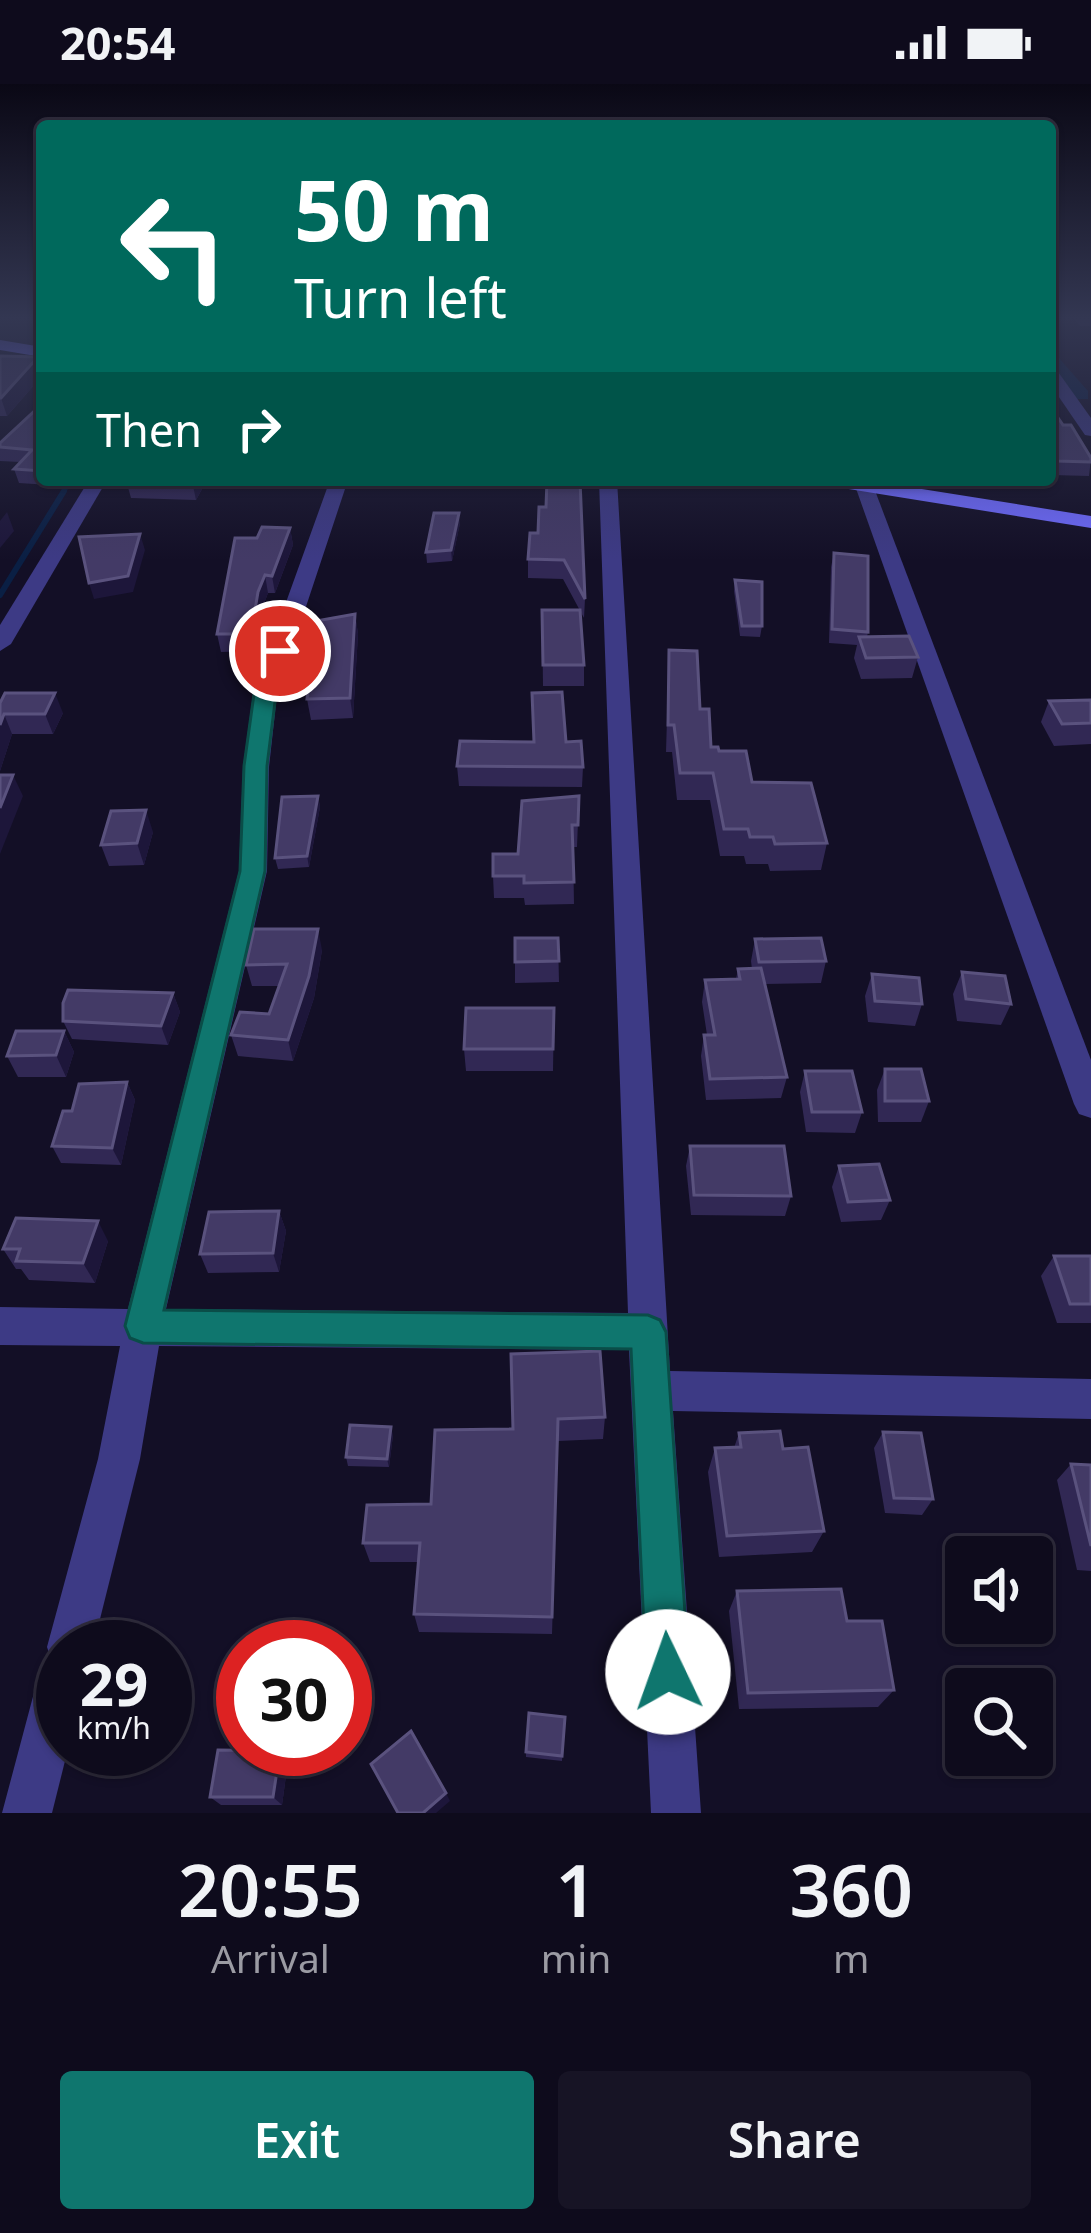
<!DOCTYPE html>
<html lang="en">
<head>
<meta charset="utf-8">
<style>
	:root { --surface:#0e0b1c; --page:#171425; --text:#f1f3f6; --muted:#9b9ba3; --line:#2e2b3b; --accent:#0f766e }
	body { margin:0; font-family:"Noto Sans",sans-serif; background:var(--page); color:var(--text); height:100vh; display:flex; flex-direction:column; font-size:45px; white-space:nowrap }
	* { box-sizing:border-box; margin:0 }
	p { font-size:39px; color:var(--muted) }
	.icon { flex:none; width:66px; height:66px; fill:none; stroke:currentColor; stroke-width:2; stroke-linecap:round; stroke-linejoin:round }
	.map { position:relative; height:1729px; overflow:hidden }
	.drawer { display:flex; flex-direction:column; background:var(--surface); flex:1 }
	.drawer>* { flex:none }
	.banner { position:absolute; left:36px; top:36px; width:1020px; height:366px; border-radius:12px; box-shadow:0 3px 9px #0004,0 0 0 3px var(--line); background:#00695c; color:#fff; overflow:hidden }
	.fabs { position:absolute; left:945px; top:1452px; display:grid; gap:24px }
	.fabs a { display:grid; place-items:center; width:108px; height:108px; border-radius:12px; background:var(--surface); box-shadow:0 3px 9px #0004,0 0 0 3px var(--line); font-size:60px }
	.speed { position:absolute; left:36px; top:1536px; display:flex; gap:24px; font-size:60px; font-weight:700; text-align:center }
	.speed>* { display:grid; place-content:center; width:156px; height:156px; border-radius:50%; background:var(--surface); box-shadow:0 3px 9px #0004,0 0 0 3px var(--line); line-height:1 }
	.speed small { font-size:30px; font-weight:400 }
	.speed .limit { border:18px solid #d22; background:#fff; color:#111 }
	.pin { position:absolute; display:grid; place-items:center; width:102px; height:102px; color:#fff; margin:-51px; border:6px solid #fff; border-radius:50%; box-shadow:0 3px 12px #0007 }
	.me { position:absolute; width:132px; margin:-66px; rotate:357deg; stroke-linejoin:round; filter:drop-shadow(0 0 9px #0008) }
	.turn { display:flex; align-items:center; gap:42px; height:252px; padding:0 60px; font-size:54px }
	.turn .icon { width:156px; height:156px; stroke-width:2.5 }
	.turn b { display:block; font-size:84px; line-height:102px }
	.then { display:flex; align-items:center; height:114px; padding:0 60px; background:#0003; gap:24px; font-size:45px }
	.eta { display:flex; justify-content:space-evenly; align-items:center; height:204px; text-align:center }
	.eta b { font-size:72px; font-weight:600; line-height:84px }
	.action { display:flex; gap:24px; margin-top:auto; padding:24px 60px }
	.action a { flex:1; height:138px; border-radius:12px; background:var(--accent); color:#fff; font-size:48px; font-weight:600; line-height:138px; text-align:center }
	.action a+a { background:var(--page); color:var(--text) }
	.status { display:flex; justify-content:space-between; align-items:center; height:84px; padding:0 60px; background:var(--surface); direction:ltr }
	.status svg { height:33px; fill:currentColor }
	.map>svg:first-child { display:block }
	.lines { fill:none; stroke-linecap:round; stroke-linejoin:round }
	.stream-far1 { stroke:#0a1f44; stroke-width:4.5 }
	.stream { stroke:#0a1f44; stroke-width:6 }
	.canal { fill:#0a1f44; fill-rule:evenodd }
	.minor { fill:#3d3a85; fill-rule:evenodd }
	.secondary { fill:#6f6bff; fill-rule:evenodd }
	.wall { fill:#312854 }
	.shaded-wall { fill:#1d163a }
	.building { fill:#433a66; stroke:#5a527e; stroke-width:3 }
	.route { fill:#0f766e; stroke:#0a4d48; stroke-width:3 }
</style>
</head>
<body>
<div class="status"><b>20:54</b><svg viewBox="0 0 49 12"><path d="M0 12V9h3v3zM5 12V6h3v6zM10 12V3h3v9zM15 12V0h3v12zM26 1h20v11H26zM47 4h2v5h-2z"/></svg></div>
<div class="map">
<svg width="1091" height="1729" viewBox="0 0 1091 1729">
	<rect width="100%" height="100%" fill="#130f26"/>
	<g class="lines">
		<!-- stream-far1 -->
		<path class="stream-far1" d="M62 410 71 396"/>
		<!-- stream -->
		<path class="stream" d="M0 511 64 407"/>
		<!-- canal -->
		<path class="canal" d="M1050 264 1088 307V315H1076L1050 280Z"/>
		<!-- minor -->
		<g class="minor">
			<path d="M1050 283 1056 285 1091 334V352L1085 351 1050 300Z"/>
			<path d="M89 396H107L11 560 0 567V541Z"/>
			<path d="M330 396H348L277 610 269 683 267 787 166 1225 628 1229 599 396H617L670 1287 1091 1295V1335L673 1327 701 1729H651L629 1266 159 1262 140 1375 93 1563H63V1665H68L52 1729H2L39 1590 50 1572 47 1563 98 1375 120 1262 0 1261V1223L128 1225 239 787 243 683 253 610Z"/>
			<path d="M853 396H871L1091 976V1034L1079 1030 1074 1020Z"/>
		</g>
		<!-- secondary -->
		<g class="secondary">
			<path d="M0 256 42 263V273L0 266Z"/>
			<path d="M821 396H865L1091 432V444L830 402Z"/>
		</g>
	</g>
	<!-- wall -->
	<g class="wall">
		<path d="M1074 235H1091V242H1080Z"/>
		<path d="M0 272 42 287V292L7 332H0Z"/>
		<path d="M42 320V396H52L49 401 19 399 14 385 20 378 0 377V359Z"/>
		<path d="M1050 322 1063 341 1091 374 1089 392 1052 391 1050 388Z"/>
		<path d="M126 396H207L196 416 131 414Z"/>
		<path d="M539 423 585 515 584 534 563 495 528 494V475L538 449Z"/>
		<path d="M460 439 452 477 427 479 426 468Z"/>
		<path d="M290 444 293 461 275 509H268L262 525 255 567 221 568 217 550 257 454Z"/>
		<path d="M834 469 868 548 867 553 918 573 912 594 861 595 854 574 857 561 829 559 831 483Z"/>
		<path d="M735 496 762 542 760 553 740 552 734 507Z"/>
		<path d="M542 526 584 581V602H543Z"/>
		<path d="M355 530 358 550 353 634 311 636 307 615Z"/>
		<path d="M669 566 700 625 711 663 827 759 821 786 770 787 768 780H746L744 772H720L710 716H677L672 668H666Z"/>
		<path d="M1091 616V660L1054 662 1041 638 1049 617Z"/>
		<path d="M0 619 63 629 53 650H12L0 687Z"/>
		<path d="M566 658 583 683 582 703 459 702 457 682Z"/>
		<path d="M318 712 320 723 309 783 278 785 275 774Z"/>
		<path d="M579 712 577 763H573L574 820 525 821 524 814H494L493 792Z"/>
		<path d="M153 748 144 781 109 782 101 761Z"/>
		<path d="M515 854H558L559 898 515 899Z"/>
		<path d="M755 855 826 877 821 899 765 900 787 993 781 1014 706 1016 701 972 704 951H707L702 918 705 896 736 895 738 885H752L751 877Z"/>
		<path d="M322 866 314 914 293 977 238 972 231 951 269 930 279 902H252L246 881Z"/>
		<path d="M962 888 1011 920 1001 941 957 937 953 910Z"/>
		<path d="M872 890 922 920 915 942 868 938 865 912Z"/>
		<path d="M173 909 180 928 168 961 72 955 63 937Z"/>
		<path d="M554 924 553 987H466L464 965Z"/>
		<path d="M64 947 74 968 66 993H18L7 972Z"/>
		<path d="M885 985 929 1017 921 1038H878L877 1006Z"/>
		<path d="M805 987 862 1028 855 1049 806 1048 800 1008Z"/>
		<path d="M127 998 135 1016 121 1081 61 1079 52 1062 72 1027Z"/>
		<path d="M690 1062 791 1112 785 1132 691 1131 686 1082Z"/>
		<path d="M839 1082 890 1116 881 1136 841 1138 832 1103Z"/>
		<path d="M279 1127 286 1147 279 1188 208 1189 200 1170Z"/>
		<path d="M108 1157 95 1199 29 1196 21 1185H16L3 1165Z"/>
		<path d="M1054 1172H1091V1239H1057L1041 1192Z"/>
		<path d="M511 1270 605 1333 603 1355 558 1357 552 1550 419 1548 414 1530 418 1478H370L363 1459 431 1420 513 1345Z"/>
		<path d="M883 1348 933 1415 922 1431 885 1429 874 1364Z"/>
		<path d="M739 1349 783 1365 824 1447 812 1468 719 1473 708 1388 715 1364H734Z"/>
		<path d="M393 1351 389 1383 348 1382 346 1373Z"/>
		<path d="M1071 1380 1091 1381V1487L1077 1486 1057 1396Z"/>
		<path d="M737 1507 847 1537 894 1606 878 1623 739 1625 729 1527Z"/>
		<path d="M565 1633 562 1677 526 1673V1668Z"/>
		<path d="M288 1677 282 1721H221L210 1713Z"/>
	</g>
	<!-- shaded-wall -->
	<g class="shaded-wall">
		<path d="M38 273 42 292 7 332 1 314Z"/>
		<path d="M192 396H207L196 416 192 397Z"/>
		<path d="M7 428 14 447 0 464V437Z"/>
		<path d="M459 429 460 439 452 477 451 466Z"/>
		<path d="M290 444 293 461 275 509 272 492Z"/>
		<path d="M140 450 145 466 133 508 94 515 89 499Z"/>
		<path d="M265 491 268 509 262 525 255 567 251 550 258 508Z"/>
		<path d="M355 530 358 550 353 634 350 614Z"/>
		<path d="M55 609 63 629 53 650 45 630Z"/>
		<path d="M4 630 12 650 0 687V641Z"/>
		<path d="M13 691 23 712 0 770V724Z"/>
		<path d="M318 712 320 723 309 783 307 772Z"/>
		<path d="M146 726 153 748 144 781 137 759Z"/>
		<path d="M318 845 322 866 314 914 293 977 288 956Z"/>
		<path d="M173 909 180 928 168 961 161 942Z"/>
		<path d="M64 947 74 968 66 993 56 971Z"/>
		<path d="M127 998 135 1016 121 1081 112 1064Z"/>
		<path d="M279 1127 286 1147 279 1188 273 1169Z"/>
		<path d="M98 1137 108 1157 95 1199 83 1179Z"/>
		<path d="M391 1343 393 1351 389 1383 387 1375Z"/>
		<path d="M280 1667 288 1677 282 1721 273 1713Z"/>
		<path d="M446 1709 450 1717 436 1729H423Z"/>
	</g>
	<!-- building -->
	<g class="building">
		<path d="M0 272 38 273 1 314H0Z"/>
		<path d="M42 320V387L14 385 32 366 0 363V359Z"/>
		<path d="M1050 322 1063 341H1071L1091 374V378L1057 377 1050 368Z"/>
		<path d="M547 396H580L585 515 564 476 528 475 530 449H538L539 423H546Z"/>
		<path d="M434 429H459L451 466 426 468Z"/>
		<path d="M262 443 290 444 272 492 265 491 258 508 251 550H217L235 454H257Z"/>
		<path d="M140 450 128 492 89 499 79 453Z"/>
		<path d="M834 469 868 472V548L832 545Z"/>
		<path d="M735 496 762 498V542H742Z"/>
		<path d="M542 526H580L584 581H543Z"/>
		<path d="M355 530 350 614 307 615 316 537Z"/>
		<path d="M909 552 918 573 866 574 859 553Z"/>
		<path d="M669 566 697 567 700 625H709L711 663H718L719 667H746L752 698 811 699 827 759 775 760 773 753H750L748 745H724L713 689H680L674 641H668Z"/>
		<path d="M562 608 566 658 581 657 583 683 457 682 460 657 534 658 532 609Z"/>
		<path d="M5 609H55L45 630H4L0 641V619Z"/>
		<path d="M1091 616V639L1062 640 1049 617Z"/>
		<path d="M0 691H13L0 724Z"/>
		<path d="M318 712 307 772 275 774 282 713Z"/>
		<path d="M579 712 578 741H572L574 798 524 799V792H493V770H518L522 717Z"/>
		<path d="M146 726 137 759 101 761 111 727Z"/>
		<path d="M254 845H318L309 892 288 956 231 951 240 928 269 930 287 880 246 881Z"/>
		<path d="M515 854H558L559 877 515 878Z"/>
		<path d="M821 854 826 877 759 878 755 855Z"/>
		<path d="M761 884 787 993 710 995 704 951H715L705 896 740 895 738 885Z"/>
		<path d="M962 888 1005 892 1011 920 966 915Z"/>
		<path d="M872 890 919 894 922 920 875 917Z"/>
		<path d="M68 906 173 909 161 942 63 937V919Z"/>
		<path d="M466 924H554L553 965H464Z"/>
		<path d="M16 947H64L56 971 7 972Z"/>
		<path d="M885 985H921L929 1017H885Z"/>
		<path d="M805 987H852L862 1028H812Z"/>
		<path d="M127 998 112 1064 52 1062 63 1027H72L79 1000Z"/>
		<path d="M690 1062H784L791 1112 694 1111Z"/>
		<path d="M879 1080 890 1116 848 1118 839 1082Z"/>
		<path d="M279 1127 273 1169 200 1170 209 1128Z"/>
		<path d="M16 1134 98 1137 83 1179 16 1177 20 1165H3Z"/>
		<path d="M1054 1172H1091V1220H1070Z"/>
		<path d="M600 1267 605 1333 558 1335 552 1533 414 1530 420 1459H363L367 1421 431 1420 435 1346 513 1345 511 1270Z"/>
		<path d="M350 1341 391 1343 387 1375 346 1373Z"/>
		<path d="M780 1347 783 1365 808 1363 824 1447 727 1452 715 1364 741 1363 739 1349Z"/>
		<path d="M883 1348 921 1349 933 1415 894 1414Z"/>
		<path d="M1071 1380 1091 1381V1462Z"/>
		<path d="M841 1505 847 1537H882L894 1606 748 1609 737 1507Z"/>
		<path d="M529 1629 565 1633 562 1672 526 1668Z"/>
		<path d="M411 1647 446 1709 423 1729H398L371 1680Z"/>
		<path d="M218 1666 280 1667 273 1713H210Z"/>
	</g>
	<!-- sky -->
	<linearGradient id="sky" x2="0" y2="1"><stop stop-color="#0a0815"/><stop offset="0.49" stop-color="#333752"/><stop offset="1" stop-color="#333752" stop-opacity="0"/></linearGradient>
	<rect width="1091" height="477" fill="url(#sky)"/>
	<!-- route -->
	<path class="route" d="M280 561 290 567 276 610 267 682 265 787 164 1226 648 1231 660 1236 666 1248 689 1588 683 1603 668 1610 652 1603 646 1588 631 1265 143 1259 130 1254 125 1242 240 787 244 682 254 610 269 567Z"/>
</svg>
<div class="fabs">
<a><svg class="icon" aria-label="sound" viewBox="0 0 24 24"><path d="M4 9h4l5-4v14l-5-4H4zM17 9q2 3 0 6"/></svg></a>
<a><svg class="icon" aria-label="search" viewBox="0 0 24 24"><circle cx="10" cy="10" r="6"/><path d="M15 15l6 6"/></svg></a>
</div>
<div class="speed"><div>29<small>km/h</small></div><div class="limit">30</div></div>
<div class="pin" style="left:280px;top:567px;background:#d93025"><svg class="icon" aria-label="arrive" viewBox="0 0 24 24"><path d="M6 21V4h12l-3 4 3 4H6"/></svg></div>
<svg class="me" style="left:668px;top:1588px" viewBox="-20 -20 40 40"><circle r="19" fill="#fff"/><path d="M0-13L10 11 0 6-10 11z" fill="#0f766e"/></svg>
<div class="banner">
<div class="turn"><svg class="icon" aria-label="left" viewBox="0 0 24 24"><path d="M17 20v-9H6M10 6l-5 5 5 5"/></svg><div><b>50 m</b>Turn left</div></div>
<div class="then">Then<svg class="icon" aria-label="right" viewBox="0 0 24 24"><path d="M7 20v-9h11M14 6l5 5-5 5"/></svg></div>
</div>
</div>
<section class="drawer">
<div class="eta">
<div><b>20:55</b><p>Arrival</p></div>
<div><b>1</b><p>min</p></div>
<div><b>360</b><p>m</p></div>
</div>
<div class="action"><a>Exit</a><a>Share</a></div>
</section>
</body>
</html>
